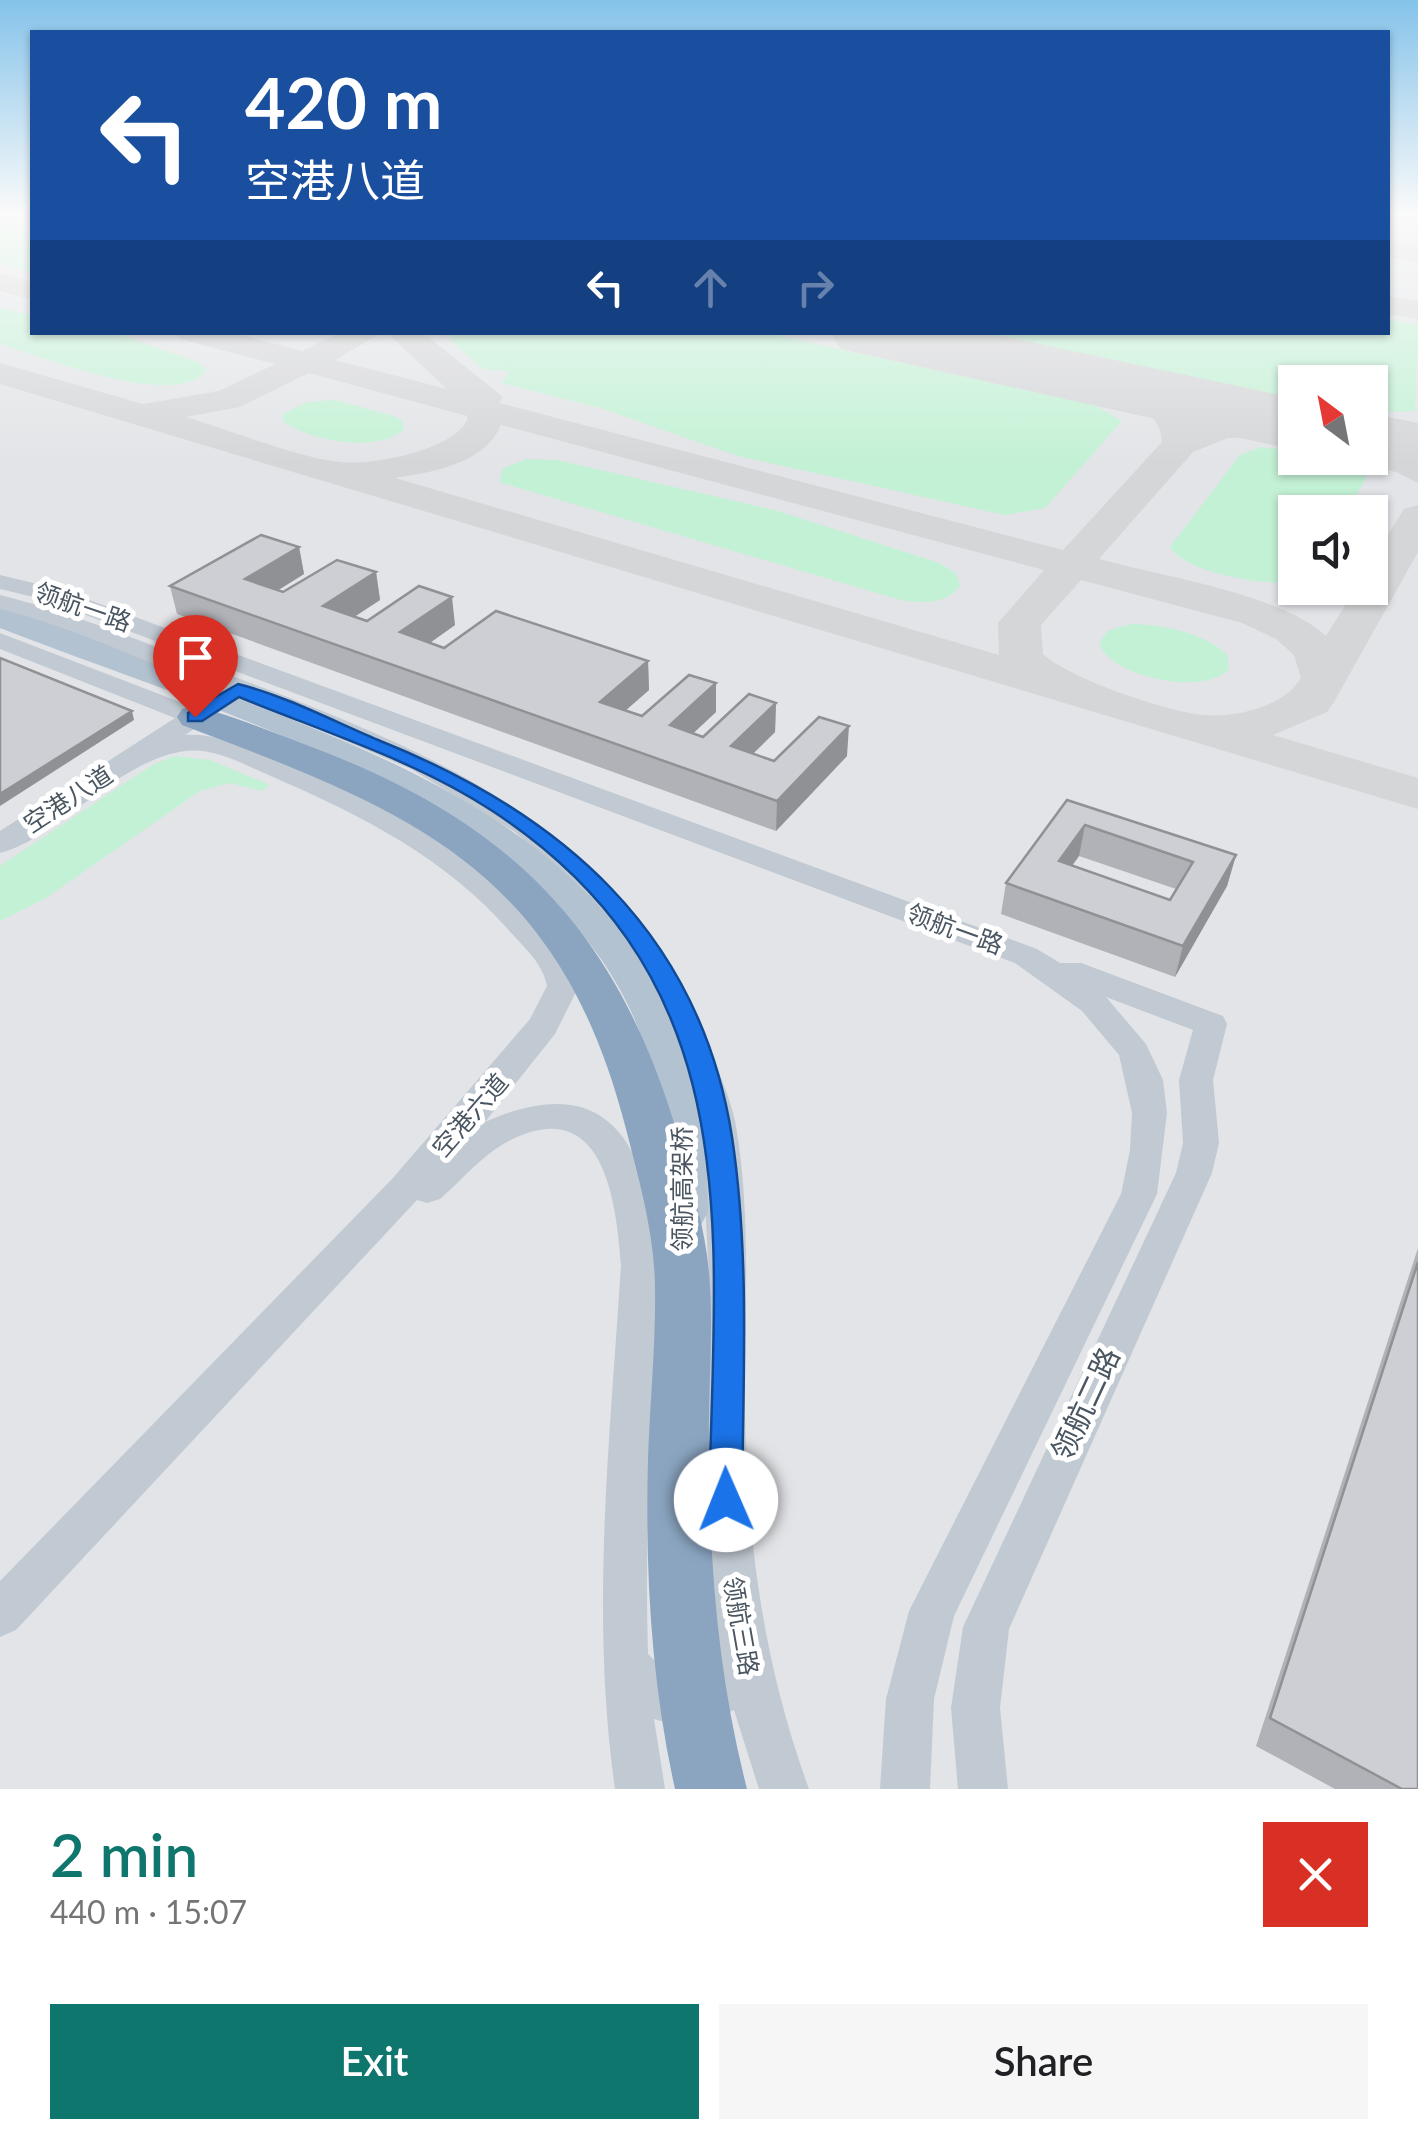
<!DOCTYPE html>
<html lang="en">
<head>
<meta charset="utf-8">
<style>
	:root { --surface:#fff; --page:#f6f6f6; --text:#202124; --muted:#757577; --accent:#0f766e }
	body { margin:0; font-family:Lato,"Noto Sans SC",sans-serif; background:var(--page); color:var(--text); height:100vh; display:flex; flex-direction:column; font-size:38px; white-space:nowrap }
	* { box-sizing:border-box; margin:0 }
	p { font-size:32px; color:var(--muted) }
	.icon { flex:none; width:55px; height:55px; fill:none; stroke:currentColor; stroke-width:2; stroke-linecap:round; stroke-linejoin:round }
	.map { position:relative; height:1789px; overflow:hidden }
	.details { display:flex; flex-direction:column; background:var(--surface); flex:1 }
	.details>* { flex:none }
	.top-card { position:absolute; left:30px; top:30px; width:1360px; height:305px; border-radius:0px; box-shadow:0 2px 8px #0004; background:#1a4fa0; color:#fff; overflow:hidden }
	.needle { width:65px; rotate:328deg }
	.tools { position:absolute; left:1278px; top:365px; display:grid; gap:20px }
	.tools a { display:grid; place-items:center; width:110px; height:110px; border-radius:0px; background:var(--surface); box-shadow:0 2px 8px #0004; font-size:50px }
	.pin { position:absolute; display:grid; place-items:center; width:85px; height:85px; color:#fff; margin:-102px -42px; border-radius:50% 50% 50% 0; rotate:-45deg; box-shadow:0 0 10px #0007 }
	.pin .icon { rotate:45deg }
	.me { position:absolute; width:110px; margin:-55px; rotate:359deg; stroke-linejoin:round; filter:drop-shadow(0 0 8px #0008) }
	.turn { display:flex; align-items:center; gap:35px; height:210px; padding:0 50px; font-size:45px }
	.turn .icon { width:130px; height:130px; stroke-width:2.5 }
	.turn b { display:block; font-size:70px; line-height:85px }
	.lanes { display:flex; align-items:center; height:95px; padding:0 50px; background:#0003; justify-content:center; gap:50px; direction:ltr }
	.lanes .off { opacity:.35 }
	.round { display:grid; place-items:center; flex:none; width:105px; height:105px; border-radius:0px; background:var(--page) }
	.headline { display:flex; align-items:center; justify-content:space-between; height:170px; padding:0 50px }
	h1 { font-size:60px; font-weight:600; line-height:75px; color:var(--accent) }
	.button { display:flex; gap:20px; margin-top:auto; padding:20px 50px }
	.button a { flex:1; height:115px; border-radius:0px; background:var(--accent); color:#fff; font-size:40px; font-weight:600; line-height:115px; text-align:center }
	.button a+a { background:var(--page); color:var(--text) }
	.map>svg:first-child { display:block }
	.airport { fill:#e2e4e7; fill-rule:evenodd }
	.green { fill:#c3f1d5 }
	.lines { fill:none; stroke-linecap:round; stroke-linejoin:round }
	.taxiway { fill:#d5d6d8; fill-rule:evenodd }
	.runway { fill:#d5d6d8; fill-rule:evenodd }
	.minor { fill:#c1cad2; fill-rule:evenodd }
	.major { fill:#b3c2d1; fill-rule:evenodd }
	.highway { fill:#8ba5c1; fill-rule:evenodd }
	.wall { fill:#b0b2b7; fill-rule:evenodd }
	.shaded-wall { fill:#909195 }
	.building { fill:#cdcfd5; stroke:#909195; stroke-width:2.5; fill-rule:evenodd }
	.route { fill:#1a73e8; stroke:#114b97; stroke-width:2.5 }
	.labels { text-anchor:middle; stroke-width:10; stroke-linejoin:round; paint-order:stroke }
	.street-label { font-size:25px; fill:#4a5661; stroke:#fff }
	.near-street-label { font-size:30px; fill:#4a5661; stroke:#fff }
</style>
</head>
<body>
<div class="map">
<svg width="1418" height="1789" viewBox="0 0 1418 1789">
	<rect width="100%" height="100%" fill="#f5f3f3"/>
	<!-- airport -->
	<path class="airport" d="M0 213H32V332H1388V213H1418V1789H0ZM1295 382H1370V458H1295ZM1295 512H1370V588H1295Z"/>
	<!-- green -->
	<g class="green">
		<path d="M0 213H32V273L0 264Z"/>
		<path d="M0 308 32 315V332L114 333 198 362 206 371C172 410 45 357 0 344Z"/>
		<path d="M1388 319 1418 325 1415 411 1370 413V382H1295V399L972 333 1388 332Z"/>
		<path d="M442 333H765L1094 405 1122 421 1045 508 1005 515 738 456 600 408 502 383 509 371 483 369Z"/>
		<path d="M335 400 394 416 402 420 404 429C379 454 308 441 283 421V414L307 402Z"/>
		<path d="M1261 447 1295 451V458C1320 458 1351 456 1366 478L1347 512H1295V581C1266 587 1186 573 1170 547L1240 455Z"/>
		<path d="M527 459 557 460 778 511 939 563 956 573 960 586C946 605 919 604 897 599L499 482 503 468Z"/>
		<path d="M1131 624C1161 624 1205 633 1227 655L1229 669C1204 697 1110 677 1099 643L1109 630Z"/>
		<path d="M175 756 210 760 270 785 262 791 229 783 200 791 46 898 0 921V866L154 764Z"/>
	</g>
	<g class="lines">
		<!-- taxiway -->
		<g class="taxiway">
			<path d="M1388 241 1418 245V263L1388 257Z"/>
			<path d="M0 273 32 282V300L0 291Z"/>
			<path d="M1388 296 1418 301V319L1388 314Z"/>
			<path d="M175 332H230L302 351 341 332H383L335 360 447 389 386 332H422L503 397 499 403 1063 550 1162 442C1162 407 1119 398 1091 389L1086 382 1091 375C1126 366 1180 394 1195 425L1223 416 1295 414V436L1228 438 1193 452 1099 559C1160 576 1282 594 1326 636L1356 588H1370V564L1404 509 1418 505V552L1334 702 1327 712 1273 735 1418 778V809L0 384V363L143 404 219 391 275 364 180 339ZM309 373 467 416V420C454 450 371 466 341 462 299 458 229 430 186 417L240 407ZM501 425 1044 570 998 623 999 655 395 478C432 472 485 464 501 425ZM1081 580 1242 623 1276 639 1294 655 1301 678C1284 707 1235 718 1203 715 1165 711 1070 679 1043 654L1041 625Z"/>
			<path d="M1370 432 1418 456V483L1368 458Z"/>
		</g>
		<!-- runway -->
		<g class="runway">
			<path d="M830 332H983L1295 398V450L841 349Z"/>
			<path d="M1370 413 1418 423V477L1339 459 1370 458Z"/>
		</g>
		<!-- minor -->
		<g class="minor">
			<path d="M0 575 62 590 1037 949 1060 963H1081L1223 1016 1227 1024 1213 1080 1219 1143 1212 1173 1009 1629 1000 1708 1008 1789H958L951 1708 963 1627 1176 1173 1183 1143 1179 1080 1193 1030 1106 997 1146 1044 1163 1080 1167 1113 1157 1194 954 1616 934 1699 930 1789H880L886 1699 909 1611 1121 1194 1130 1150 1132 1113 1119 1055 1082 1011 1015 963 46 600 0 589Z"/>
			<path d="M0 595C77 614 150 645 224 673 428 749 638 833 713 1056 721 1079 732 1103 736 1126 752 1220 744 1317 745 1412 747 1543 764 1666 809 1789H759L734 1710 688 1729 654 1719 665 1789H615C590 1614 610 1441 621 1265 616 1194 601 1091 505 1143 480 1157 461 1181 440 1199L427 1203 417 1200 16 1630 0 1637V1581L392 1179 530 1019 547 986C543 965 528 951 514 936 448 859 365 817 273 777 244 765 212 745 179 752 112 765 58 838 0 853V831L175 718 0 649V633L193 707 221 689 0 609ZM242 697 411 769 515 832 602 910 662 1002 701 1124 709 1279 704 1473 718 1639 711 1662 694 1679H674L648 1654C646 1587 647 1522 650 1456 656 1338 700 1026 485 1122L555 1034 579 986 575 972C517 867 400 811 294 767 259 752 224 733 185 735Z"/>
		</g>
		<!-- major -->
		<path class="major" d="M0 609C78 628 159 668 234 697 441 776 651 867 701 1106 708 1140 706 1178 708 1212L701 1225 685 1230 669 1225 662 1212C660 1147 660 1079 634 1018 540 799 207 709 0 628Z"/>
		<!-- highway -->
		<path class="highway" d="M195 706C234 716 272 732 309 746 512 822 618 930 679 1139 691 1183 705 1227 709 1272 714 1329 708 1388 709 1445 709 1562 718 1676 747 1789H675C651 1680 645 1571 648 1459 650 1401 656 1343 655 1285 654 1232 639 1180 626 1129 559 868 413 812 182 725L177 717 182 709Z"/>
	</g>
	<!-- wall -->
	<g class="wall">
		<path d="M299 547 304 574 278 590 283 592 376 572 380 600 354 617 367 621 455 625 430 643 444 648 648 661 649 690 626 710 642 716 716 712 693 733 703 737 776 703 775 732 753 754 774 761 847 756 776 831 177 614 170 586Z"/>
		<path d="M1067 800 1236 855 1227 886 1175 977 1001 914 1006 883ZM1079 856 1176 889 1170 900 1072 866Z"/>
		<path d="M1418 1248V1789H1335L1256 1746Z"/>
	</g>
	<!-- shaded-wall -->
	<g class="shaded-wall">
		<path d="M299 547 304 574 251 607 245 579Z"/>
		<path d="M376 572 380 600 328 634 323 606Z"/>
		<path d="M452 597 455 625 404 661 400 632Z"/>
		<path d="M648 661 649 690 602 731 600 702Z"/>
		<path d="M716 683V712L670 755V725Z"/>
		<path d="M776 703 775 732 730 776 731 746Z"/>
		<path d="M132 711 134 720 0 806V794Z"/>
		<path d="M849 726 847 756 776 831 777 801Z"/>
		<path d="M1085 825 1079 856 1053 892 1059 861Z"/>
		<path d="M1236 855 1227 886 1175 977 1183 946Z"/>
	</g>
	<!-- building -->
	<g class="building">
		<path d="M261 535 299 547 245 579 283 592 337 560 376 572 323 606 367 621 419 586 452 597 400 632 444 648 496 611 648 661 600 702 642 716 689 675 716 683 670 725 703 737 749 694 776 703 731 746 774 761 819 717 849 726 777 801 170 586Z"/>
		<path d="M0 658 132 711 0 794Z"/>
		<path d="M1067 800 1236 855 1183 946 1006 883ZM1085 825 1193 862 1170 900 1059 861Z"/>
		<path d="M1418 1262V1789H1402L1270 1718Z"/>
	</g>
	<!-- sky -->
	<linearGradient id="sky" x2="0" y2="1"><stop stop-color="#85c3ea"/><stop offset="0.46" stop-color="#fafafa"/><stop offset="1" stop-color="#fafafa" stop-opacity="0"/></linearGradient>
	<rect width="1418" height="463" fill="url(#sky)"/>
	<!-- route -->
	<path class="route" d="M238 684C286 696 333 721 378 740 561 813 700 932 732 1137 750 1256 743 1379 742 1500L737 1511 726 1515 714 1511 709 1500C715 1230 751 982 494 812 417 761 324 732 239 697L202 721H188V713Z"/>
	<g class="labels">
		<!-- street labels -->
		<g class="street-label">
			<text transform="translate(83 607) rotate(19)" y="9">领航一路</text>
			<text transform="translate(68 799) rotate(-33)" y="9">空港八道</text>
			<text transform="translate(955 929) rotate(20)" y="9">领航一路</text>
			<text transform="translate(470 1115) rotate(-49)" y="9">空港六道</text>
			<text transform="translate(682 1189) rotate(-90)" y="9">领航高架桥</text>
			<text transform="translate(741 1626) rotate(80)" y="9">领航三路</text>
		</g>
		<!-- near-street labels -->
		<g class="near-street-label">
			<text transform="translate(1086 1404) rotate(-65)" y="10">领航二路</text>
		</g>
	</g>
</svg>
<div class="tools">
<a><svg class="needle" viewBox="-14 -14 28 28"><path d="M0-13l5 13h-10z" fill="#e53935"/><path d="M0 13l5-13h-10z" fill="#757577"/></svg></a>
<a><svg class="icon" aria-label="sound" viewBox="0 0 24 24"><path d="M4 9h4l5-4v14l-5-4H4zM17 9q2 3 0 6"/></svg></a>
</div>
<div class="pin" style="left:195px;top:717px;background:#d93025"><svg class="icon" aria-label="arrive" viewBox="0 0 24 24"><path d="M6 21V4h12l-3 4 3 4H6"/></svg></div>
<svg class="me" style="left:726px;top:1500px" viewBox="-20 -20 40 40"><circle r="19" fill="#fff"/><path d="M0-13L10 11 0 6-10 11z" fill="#1a73e8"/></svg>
<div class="top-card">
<div class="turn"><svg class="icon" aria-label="left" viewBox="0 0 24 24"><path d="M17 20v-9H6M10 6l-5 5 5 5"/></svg><div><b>420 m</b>空港八道</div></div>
<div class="lanes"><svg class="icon" aria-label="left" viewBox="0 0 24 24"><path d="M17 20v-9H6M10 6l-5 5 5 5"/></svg><svg class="icon off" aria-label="ahead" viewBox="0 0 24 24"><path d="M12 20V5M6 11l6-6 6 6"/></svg><svg class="icon off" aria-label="right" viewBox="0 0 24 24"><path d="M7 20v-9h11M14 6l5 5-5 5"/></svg></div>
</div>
</div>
<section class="details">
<div class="headline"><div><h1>2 min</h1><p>440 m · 15:07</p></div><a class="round" style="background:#d93025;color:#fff"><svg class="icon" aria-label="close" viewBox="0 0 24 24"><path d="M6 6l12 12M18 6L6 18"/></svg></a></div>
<div class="button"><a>Exit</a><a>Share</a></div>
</section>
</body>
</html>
